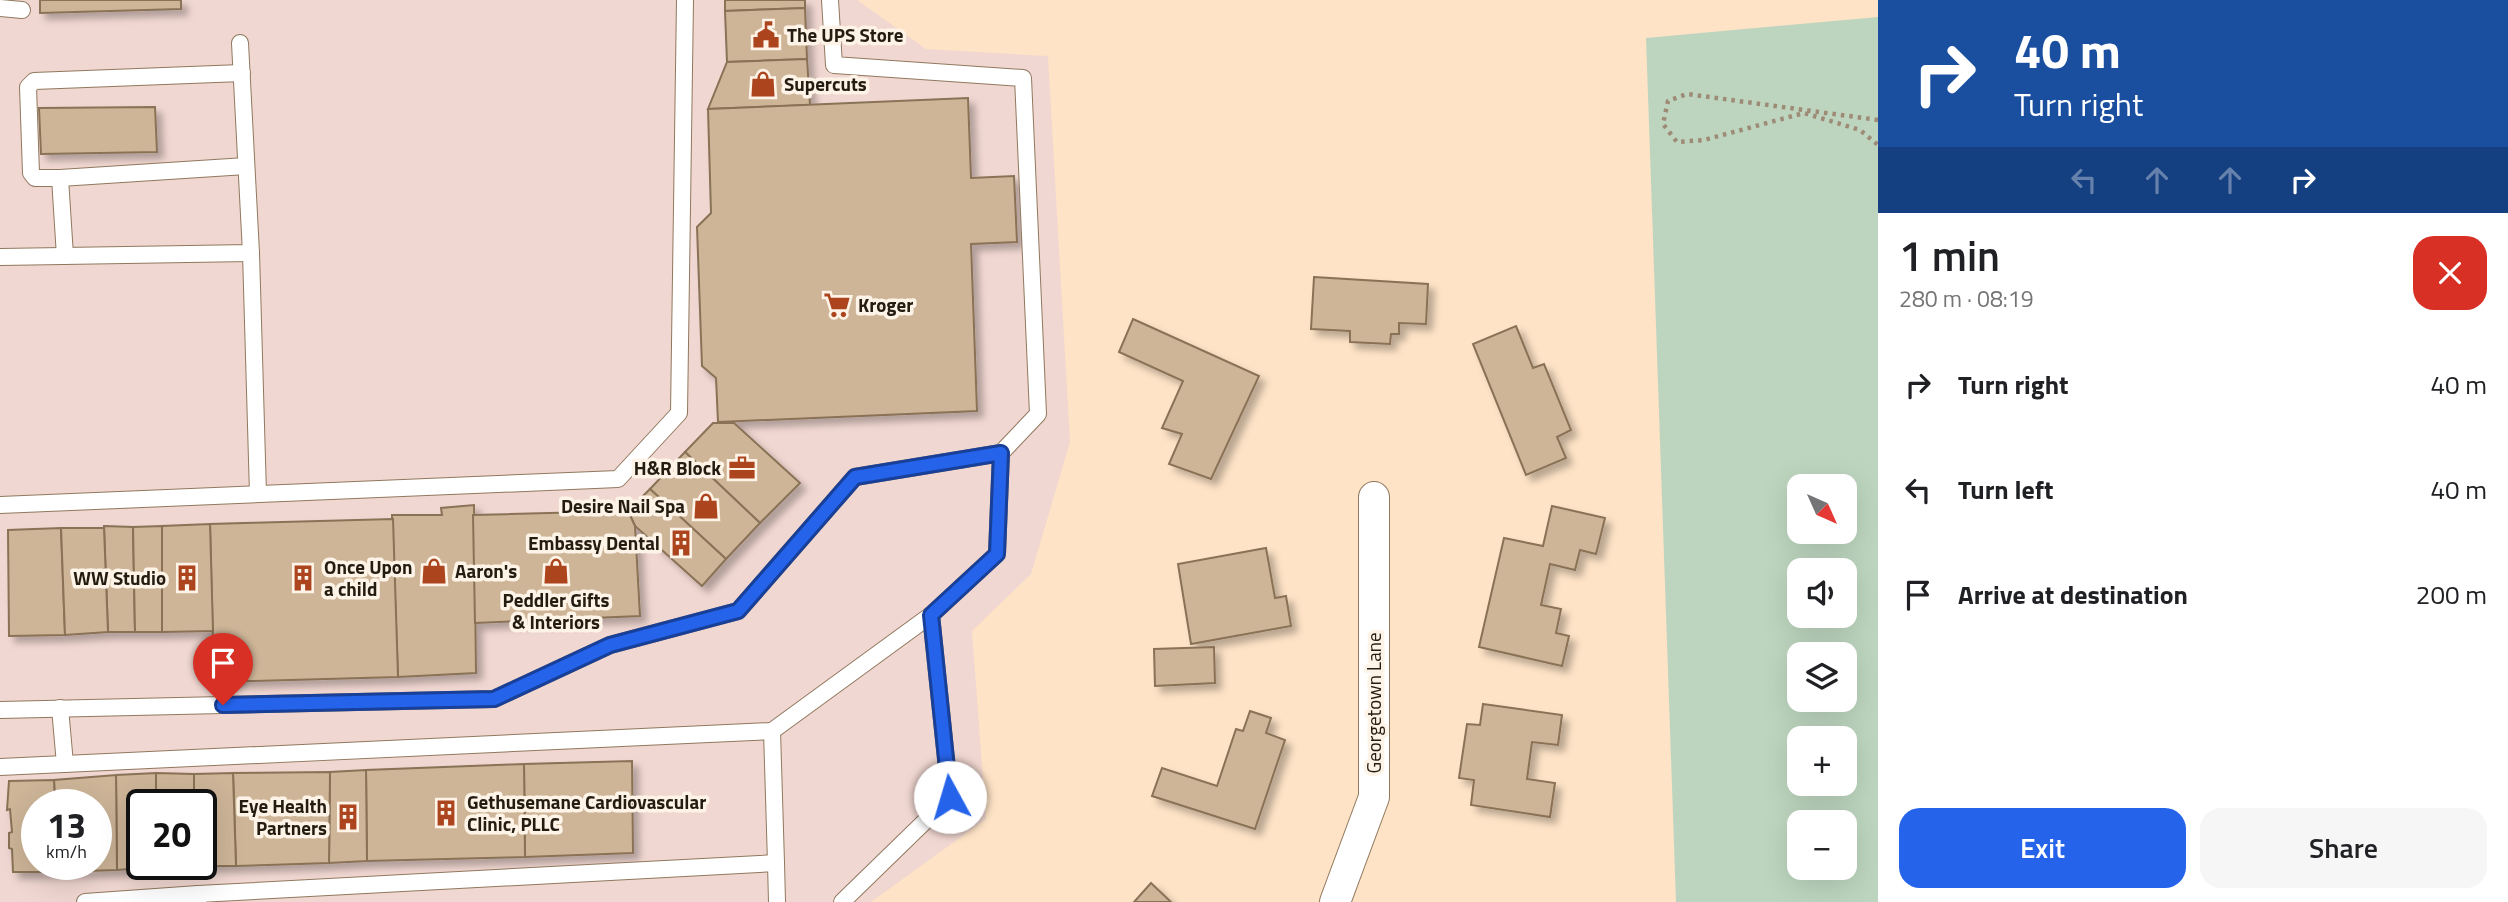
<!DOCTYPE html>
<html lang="en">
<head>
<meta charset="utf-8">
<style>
	:root { --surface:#fff; --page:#f6f6f6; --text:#202124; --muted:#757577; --accent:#2563eb }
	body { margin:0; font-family:"Titillium Web",sans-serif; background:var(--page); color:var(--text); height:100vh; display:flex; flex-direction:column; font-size:26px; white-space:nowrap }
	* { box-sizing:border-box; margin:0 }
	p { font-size:23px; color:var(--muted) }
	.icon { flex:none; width:38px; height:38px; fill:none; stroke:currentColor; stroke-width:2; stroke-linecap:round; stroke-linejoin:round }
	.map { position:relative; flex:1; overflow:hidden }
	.drawer { display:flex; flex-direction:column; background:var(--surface); width:630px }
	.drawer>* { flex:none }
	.top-card { background:#1a4fa0; color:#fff; overflow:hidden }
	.needle { width:46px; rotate:135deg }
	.buttons { position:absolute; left:1787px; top:474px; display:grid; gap:14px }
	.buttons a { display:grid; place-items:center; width:70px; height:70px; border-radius:14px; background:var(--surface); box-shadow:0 7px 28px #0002; font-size:35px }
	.speed { position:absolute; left:21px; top:789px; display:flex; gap:14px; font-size:35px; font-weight:700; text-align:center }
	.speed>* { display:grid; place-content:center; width:91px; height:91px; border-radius:50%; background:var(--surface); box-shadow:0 7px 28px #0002; line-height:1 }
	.speed small { font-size:18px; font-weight:400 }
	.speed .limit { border:4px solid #111; border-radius:10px; background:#fff; color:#111 }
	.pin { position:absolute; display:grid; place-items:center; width:60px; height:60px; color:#fff; margin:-72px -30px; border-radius:50% 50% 50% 0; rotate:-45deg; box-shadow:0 0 7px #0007 }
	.pin .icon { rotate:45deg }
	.me { position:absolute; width:77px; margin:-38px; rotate:354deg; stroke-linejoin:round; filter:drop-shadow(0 0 5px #0008) }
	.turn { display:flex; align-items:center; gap:24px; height:147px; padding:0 21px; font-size:32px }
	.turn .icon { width:91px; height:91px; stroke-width:2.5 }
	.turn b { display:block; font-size:49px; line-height:60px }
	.lanes { display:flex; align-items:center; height:66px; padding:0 21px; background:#0003; justify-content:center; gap:35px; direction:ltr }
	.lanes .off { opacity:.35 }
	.round { display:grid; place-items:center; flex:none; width:74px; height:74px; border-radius:21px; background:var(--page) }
	.summary { display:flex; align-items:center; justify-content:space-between; height:119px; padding:0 21px }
	h1 { font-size:42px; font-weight:600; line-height:52px }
	.action { display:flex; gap:14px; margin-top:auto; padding:14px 21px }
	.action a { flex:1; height:80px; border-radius:21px; background:var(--accent); color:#fff; font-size:28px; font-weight:600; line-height:80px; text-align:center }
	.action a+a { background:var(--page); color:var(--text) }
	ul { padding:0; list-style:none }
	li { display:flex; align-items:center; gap:21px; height:105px; padding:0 21px }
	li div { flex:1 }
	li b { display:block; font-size:26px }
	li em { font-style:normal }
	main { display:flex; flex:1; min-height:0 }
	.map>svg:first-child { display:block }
	.commercial { fill:#f1d7d1; fill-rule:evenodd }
	.green { fill:#bdd5bf; fill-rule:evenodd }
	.building { fill:#ceb598; stroke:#897257; stroke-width:2; filter:url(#shadow) }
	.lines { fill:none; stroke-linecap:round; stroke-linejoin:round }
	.lane-casing { stroke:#90785e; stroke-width:18 }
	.street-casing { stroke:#90785e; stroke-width:32 }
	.path { stroke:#9e8b76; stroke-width:4.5; stroke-dasharray:3.5 5; stroke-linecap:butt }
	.lane { stroke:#fff; stroke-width:16 }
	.street { stroke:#fff; stroke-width:30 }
	.route-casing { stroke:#184099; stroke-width:18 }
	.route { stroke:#2563eb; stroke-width:12 }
	.labels { text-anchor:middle; stroke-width:7; stroke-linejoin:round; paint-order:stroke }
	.poi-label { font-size:19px; font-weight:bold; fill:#251c11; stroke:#fef3e7; text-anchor:start }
	.street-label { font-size:19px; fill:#251c11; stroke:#fef3e7 }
</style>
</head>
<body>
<main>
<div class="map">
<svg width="1878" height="902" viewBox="0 0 1878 902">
	<defs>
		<filter id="shadow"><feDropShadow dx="6" dy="6" stdDeviation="3.5" flood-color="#0004"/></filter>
	</defs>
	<rect width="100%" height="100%" fill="#fee3c6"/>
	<!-- commercial -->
	<path class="commercial" d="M0 0H857L926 49 1048 56 1070 442 1031 574 972 631 986 819 871 902H0ZM37 805H96V864H37ZM142 805H201V864H142Z"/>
	<!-- green -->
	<path class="green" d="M1878 17V902H1676L1646 38ZM1799 486H1844V532H1799ZM1799 570H1844V616H1799ZM1799 654H1844V700H1799ZM1799 738H1844V784H1799ZM1799 822H1844V868H1799Z"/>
	<!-- building -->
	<g class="building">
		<path d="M40 0H181V9L40 13Z"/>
		<path d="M725 0H805V8L725 11Z"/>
		<path d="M805 8 807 59 727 62 725 11Z"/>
		<path d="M807 59 810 105 708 109 727 62Z"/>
		<path d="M968 98 971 178 1014 176 1017 242 971 244 977 411 718 422 716 378 702 366 697 227 711 213 708 109Z"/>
		<path d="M155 107 157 152 41 154 39 108Z"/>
		<path d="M1314 277 1428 284 1426 324 1399 323V334H1391L1390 344 1350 342V331L1311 329Z"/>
		<path d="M1133 319 1259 376 1211 479 1169 464 1182 434 1162 428 1183 381 1119 352Z"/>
		<path d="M1516 326 1533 368 1544 364 1571 430 1557 437 1566 458 1526 475 1473 344Z"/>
		<path d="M713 423H734L800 483 760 523 685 452Z"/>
		<path d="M685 452 760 523 726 559 650 489Z"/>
		<path d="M650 489 726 559 702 586 635 526 628 511Z"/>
		<path d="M474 505 476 673 398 677 392 515H442L441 508Z"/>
		<path d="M1552 506 1605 518 1596 554 1580 550 1575 570 1550 564 1541 605 1561 609 1556 633 1569 636 1562 666 1479 647 1504 538 1543 546Z"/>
		<path d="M628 511 635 526 640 616 475 623 473 515Z"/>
		<path d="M393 519 398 677 214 682 210 524Z"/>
		<path d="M210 524 213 631 162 632V526Z"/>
		<path d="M104 526 133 527 135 632H108Z"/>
		<path d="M162 526V632H135L133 527Z"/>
		<path d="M61 528 65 635 9 636 8 530Z"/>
		<path d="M61 528H104L108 632 65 635Z"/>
		<path d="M1266 548 1275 598 1286 596 1291 626 1191 644 1178 564Z"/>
		<path d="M1214 647 1215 683 1155 686 1154 649Z"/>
		<path d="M1483 704 1562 715 1558 745 1532 742 1527 779 1555 783 1550 817 1471 805 1474 780 1459 778 1467 724 1480 725Z"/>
		<path d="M1250 711 1271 718 1266 733 1285 740 1255 829 1152 796 1162 768 1217 786 1236 729 1243 731Z"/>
		<path d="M632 761 633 853 525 857 524 764Z"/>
		<path d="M524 764 525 857 367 861 366 770Z"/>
		<path d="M366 770 367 861 329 863 330 772Z"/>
		<path d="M330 772 329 863 236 866 233 773Z"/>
		<path d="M156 773V805H142V864H157V867L117 870 116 775Z"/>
		<path d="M156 773 194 774V805H156Z"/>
		<path d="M233 773 236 866H194V864H201V805H194V774Z"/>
		<path d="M116 775 117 870 56 872V864H96V805H55L54 780Z"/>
		<path d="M54 780 55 805H37V864H56V872H13L12 849 9 848V833L12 832 10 809 7 810 9 781Z"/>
		<path d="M1151 883 1171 902H1134Z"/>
	</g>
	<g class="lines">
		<!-- lane casing -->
		<g class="lane-casing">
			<g id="lane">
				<path d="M830 0 834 65 1023 78 1038 414 1001 453"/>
				<path d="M0 8 22 10"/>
				<path d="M242 73 34 81 28 87 31 173 35 178H60L246 166"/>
				<path d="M60 178 65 256"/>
				<path d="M251 253 258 494"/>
				<path d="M0 257 251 253 240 43"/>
				<path d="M0 505 618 479 679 413 685 0"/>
				<path d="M60 708 65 764"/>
				<path d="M0 710 494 699 610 645 738 611 855 477 1001 453 997 554 931 615 950 797 842 902"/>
				<path d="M0 767 772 731 931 615"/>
				<path d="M776 863 777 902"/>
				<path d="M198 894 776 863 772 731"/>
				<path d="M85 902 198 894V902"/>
			</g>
		</g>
		<!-- street casing -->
		<g class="street-casing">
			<path id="street" d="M1335 902 1374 797V497"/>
		</g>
		<!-- path -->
		<path class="path" d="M1878 120 1687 94 1668 101 1663 124 1677 142 1704 140 1804 113 1860 130 1878 145"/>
		<!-- lane -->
		<use href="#lane" class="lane"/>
		<!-- street -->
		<use href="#street" class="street"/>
	</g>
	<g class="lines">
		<!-- route casing -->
		<g class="route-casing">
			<path id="route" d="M223 705 494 699 610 645 738 611 855 477 1001 453 997 554 931 615 950 797"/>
		</g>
		<!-- route -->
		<use href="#route" class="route"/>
	</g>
	<!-- icons -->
	<defs>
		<g id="civic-bare" transform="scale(2.1)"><path d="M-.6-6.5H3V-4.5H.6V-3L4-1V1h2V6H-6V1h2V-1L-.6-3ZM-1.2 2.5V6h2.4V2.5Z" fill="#ac451e" stroke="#fef3e7" stroke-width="2.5" paint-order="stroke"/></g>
		<g id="shop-bare" transform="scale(2.1)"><path d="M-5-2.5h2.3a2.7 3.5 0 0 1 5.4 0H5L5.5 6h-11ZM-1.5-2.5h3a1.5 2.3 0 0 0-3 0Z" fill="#ac451e" stroke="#fef3e7" stroke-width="2.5" paint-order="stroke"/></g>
		<g id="supermarket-bare" transform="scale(2.1)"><path d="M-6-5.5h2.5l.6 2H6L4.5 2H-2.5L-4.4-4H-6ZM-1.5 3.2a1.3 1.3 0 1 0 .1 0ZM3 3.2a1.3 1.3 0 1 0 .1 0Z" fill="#ac451e" stroke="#fef3e7" stroke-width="2.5" paint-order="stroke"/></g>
		<g id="office-bare" transform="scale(2.1)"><path d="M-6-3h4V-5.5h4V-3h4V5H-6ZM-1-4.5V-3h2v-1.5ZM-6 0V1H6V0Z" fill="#ac451e" stroke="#fef3e7" stroke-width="2.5" paint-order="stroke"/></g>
		<g id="building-bare" transform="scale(2.1)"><path d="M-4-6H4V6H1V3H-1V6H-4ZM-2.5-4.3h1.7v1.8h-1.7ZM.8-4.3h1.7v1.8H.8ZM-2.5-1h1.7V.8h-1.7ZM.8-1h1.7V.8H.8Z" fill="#ac451e" stroke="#fef3e7" stroke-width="2.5" paint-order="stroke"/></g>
	</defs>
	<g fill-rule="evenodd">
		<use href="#civic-bare" x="766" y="35"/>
		<use href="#shop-bare" x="763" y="84"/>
		<use href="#supermarket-bare" x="837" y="305"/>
		<use href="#office-bare" x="742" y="468"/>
		<use href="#shop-bare" x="706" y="506"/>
		<use href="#building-bare" x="681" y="543"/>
		<use href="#shop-bare" x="434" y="571"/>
		<use href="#shop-bare" x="556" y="571"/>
		<use href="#building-bare" x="187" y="578"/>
		<use href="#building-bare" x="303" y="578"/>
		<use href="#building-bare" x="446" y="813"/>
		<use href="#building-bare" x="348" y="817"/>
	</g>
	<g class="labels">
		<!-- poi labels -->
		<g class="poi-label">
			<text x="787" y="42">The UPS Store</text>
			<text x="784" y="91">Supercuts</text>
			<text x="858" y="312">Kroger</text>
			<text x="721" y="475" text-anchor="end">H&amp;R Block</text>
			<text x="685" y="513" text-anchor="end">Desire Nail Spa</text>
			<text x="660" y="550" text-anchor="end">Embassy Dental</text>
			<text x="324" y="574">Once Upon<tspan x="324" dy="22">a child</tspan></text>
			<text x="455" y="578">Aaron's</text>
			<text x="166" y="585" text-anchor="end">WW Studio</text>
			<text x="556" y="607" text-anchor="middle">Peddler Gifts<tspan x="556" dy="22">&amp; Interiors</tspan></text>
			<text x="467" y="809">Gethusemane Cardiovascular<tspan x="467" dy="22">Clinic, PLLC</tspan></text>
			<text x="327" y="813" text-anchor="end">Eye Health<tspan x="327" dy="22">Partners</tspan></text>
		</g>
		<!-- street labels -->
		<g class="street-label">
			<text transform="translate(1374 703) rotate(-90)" y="7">Georgetown Lane</text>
		</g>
	</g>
</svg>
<div class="buttons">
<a><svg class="needle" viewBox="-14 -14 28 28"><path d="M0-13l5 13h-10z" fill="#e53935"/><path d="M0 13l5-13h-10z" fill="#757577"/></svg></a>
<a><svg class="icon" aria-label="sound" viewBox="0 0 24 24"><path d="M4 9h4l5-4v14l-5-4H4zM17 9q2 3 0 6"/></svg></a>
<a><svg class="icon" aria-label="layers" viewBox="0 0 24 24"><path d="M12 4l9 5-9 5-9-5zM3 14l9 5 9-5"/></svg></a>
<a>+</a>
<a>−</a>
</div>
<div class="speed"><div>13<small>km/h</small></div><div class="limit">20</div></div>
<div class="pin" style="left:223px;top:705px;background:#d93025"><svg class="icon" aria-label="arrive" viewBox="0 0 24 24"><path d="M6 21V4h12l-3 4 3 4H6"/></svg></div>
<svg class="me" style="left:950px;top:797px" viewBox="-20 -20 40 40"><circle r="19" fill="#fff"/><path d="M0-13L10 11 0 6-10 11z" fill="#2563eb"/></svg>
</div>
<section class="drawer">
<div class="top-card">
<div class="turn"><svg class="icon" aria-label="right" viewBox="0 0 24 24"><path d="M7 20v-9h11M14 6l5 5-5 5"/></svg><div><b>40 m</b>Turn right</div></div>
<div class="lanes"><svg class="icon off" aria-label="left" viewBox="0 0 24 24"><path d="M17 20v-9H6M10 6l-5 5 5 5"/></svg><svg class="icon off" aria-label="ahead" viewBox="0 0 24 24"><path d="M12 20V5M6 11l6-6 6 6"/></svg><svg class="icon off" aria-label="ahead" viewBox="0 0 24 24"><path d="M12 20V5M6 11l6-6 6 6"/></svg><svg class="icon" aria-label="right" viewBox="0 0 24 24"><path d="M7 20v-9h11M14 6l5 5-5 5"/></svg></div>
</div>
<div class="summary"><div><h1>1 min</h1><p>280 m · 08:19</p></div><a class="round" style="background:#d93025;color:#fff"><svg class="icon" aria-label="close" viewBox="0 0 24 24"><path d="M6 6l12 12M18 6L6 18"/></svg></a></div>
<ul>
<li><svg class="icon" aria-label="right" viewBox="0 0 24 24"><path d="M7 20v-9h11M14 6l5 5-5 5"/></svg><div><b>Turn right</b></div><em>40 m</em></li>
<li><svg class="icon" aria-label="left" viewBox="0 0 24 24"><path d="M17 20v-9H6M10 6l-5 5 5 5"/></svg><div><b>Turn left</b></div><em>40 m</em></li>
<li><svg class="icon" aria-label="arrive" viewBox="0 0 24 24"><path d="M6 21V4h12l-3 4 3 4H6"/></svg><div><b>Arrive at destination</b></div><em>200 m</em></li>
</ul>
<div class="action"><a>Exit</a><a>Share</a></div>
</section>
</main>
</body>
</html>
